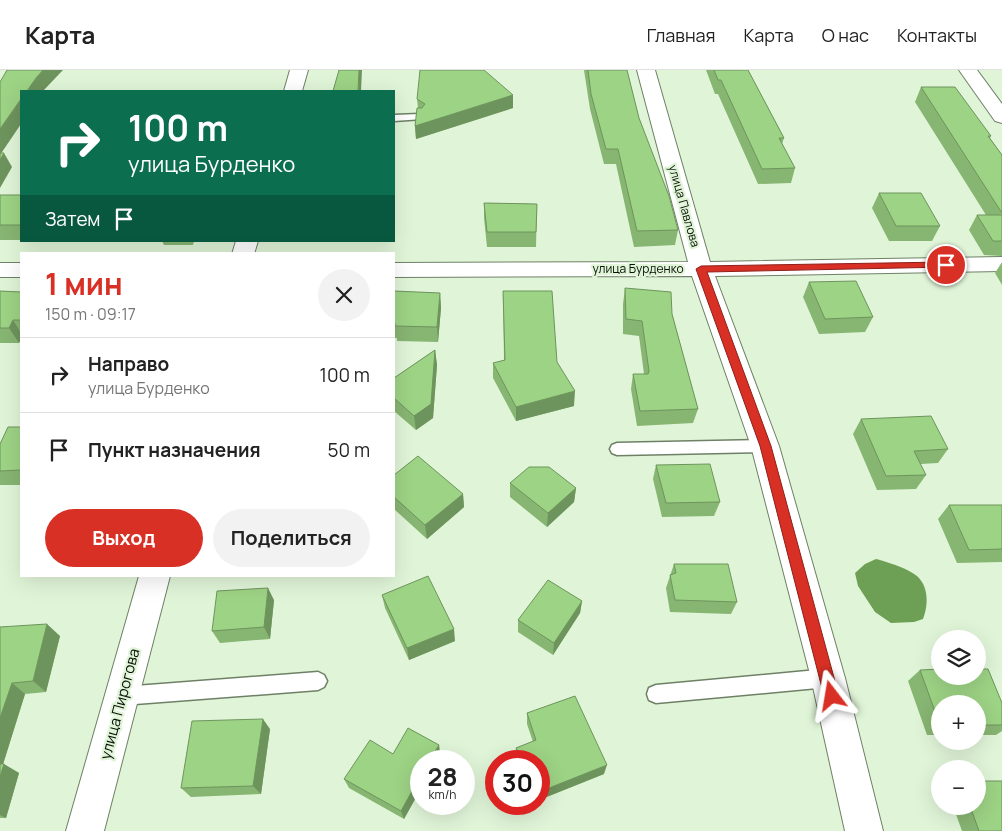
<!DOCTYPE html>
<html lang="ru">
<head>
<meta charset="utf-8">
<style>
	:root { --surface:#fff; --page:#f2f2f2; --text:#222; --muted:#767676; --line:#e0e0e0; --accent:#d93025 }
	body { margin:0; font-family:Manrope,sans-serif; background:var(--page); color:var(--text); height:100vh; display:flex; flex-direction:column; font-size:19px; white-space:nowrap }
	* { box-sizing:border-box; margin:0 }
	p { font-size:16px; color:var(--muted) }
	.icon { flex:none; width:28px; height:28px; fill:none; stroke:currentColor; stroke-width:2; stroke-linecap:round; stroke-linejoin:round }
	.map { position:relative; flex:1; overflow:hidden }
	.details { position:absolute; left:20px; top:182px; width:375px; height:325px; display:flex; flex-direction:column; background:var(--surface); border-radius:0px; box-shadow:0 5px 20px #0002 }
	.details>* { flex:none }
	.hud { position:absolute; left:20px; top:20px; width:375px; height:152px; border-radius:0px; box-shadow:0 5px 20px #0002; background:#0b6e4f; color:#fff; overflow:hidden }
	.fabs { position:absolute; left:931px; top:560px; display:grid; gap:10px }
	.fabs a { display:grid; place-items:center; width:55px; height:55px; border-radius:50%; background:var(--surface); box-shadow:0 5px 20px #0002; font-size:25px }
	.speed { position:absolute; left:410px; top:680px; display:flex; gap:10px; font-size:25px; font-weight:700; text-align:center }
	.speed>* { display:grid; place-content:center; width:65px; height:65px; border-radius:50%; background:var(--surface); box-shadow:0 5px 20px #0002; line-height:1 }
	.speed small { font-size:12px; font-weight:400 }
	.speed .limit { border:8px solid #d22; background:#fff; color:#111 }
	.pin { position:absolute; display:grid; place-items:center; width:42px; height:42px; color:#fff; margin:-21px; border:2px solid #fff; border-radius:50%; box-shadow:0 1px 5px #0007 }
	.me { position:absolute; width:55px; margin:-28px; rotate:346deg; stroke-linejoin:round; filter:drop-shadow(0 0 4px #0008) }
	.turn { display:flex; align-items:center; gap:18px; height:105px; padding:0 25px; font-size:22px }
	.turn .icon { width:65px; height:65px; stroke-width:2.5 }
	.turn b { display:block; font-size:35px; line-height:42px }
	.then { display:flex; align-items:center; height:48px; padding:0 25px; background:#0003; gap:10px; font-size:19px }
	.round { display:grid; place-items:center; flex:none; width:52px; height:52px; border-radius:26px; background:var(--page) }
	.overview { display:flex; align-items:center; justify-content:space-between; height:85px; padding:0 25px }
	h1 { font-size:30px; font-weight:700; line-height:38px; color:var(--accent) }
	.primary-button { display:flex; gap:10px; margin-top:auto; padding:10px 25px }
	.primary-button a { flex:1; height:58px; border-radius:30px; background:var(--accent); color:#fff; font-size:20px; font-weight:700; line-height:58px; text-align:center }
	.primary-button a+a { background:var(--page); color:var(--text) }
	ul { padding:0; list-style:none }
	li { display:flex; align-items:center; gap:15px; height:75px; padding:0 25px; border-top:1px solid var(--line) }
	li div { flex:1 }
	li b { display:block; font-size:19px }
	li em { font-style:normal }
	header { display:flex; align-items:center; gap:30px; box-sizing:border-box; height:70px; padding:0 25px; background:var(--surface); border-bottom:1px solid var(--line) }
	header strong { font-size:24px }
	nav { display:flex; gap:28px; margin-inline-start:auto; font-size:18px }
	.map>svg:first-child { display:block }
	.water { fill:#6da055 }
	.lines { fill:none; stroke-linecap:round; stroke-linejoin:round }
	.lane-casing { stroke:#6e8066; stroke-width:3 }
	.street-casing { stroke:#6e8066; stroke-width:2 }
	.lane { fill:#fff; fill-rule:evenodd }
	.street { fill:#fff; fill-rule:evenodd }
	.wall { fill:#87b572 }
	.shaded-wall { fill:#6e945d }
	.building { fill:#9dd385; stroke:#6e945d }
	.route { fill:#d93025; stroke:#8d1f18 }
	.labels { text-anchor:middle; stroke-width:4.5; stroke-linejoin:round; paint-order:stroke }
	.street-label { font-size:12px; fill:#080f06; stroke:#e0f5d8 }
	.near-street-label { font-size:15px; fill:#080f06; stroke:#e0f5d8 }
</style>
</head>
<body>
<header>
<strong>Карта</strong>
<nav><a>Главная</a><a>Карта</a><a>О нас</a><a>Контакты</a></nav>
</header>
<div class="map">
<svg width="1002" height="761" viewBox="0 0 1002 761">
	<rect width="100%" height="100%" fill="#e0f5d8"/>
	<!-- water -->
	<path class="water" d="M876 489C887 492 911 499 919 508 929 519 928 537 923 549L914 552 891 553 875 542 858 516 855 503 865 494Z"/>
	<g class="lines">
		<!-- lane casing -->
		<g class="lane-casing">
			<g id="lane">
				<path d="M419 44 424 47 423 49 394 51V45Z"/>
				<path d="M765 370 770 372 772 376 770 380 765 382 617 385 612 383 610 379 612 375 617 373Z"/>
				<path d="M828 599 834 602 837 608 834 614 828 617 656 633 649 630 647 624 649 618 656 615Z"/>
				<path d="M318 602 324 605 327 611 324 617 318 620 122 635 115 632 113 626 115 620 122 617Z"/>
			</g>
		</g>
		<!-- street casing -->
		<g class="street-casing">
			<g id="street">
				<path d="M290 0H308L302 21H284Z"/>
				<path d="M637 0H655L710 192 1002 187V201L715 206 779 376 845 608 883 761H845L811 608 751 376 692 206 394 207V193L688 192Z"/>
				<path d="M959 0H977L1002 34V53L995 51Z"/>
				<path d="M236 171H258L254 184H232Z"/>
				<rect x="0" y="193" width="21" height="14"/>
				<path d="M139 506H170L104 761H66Z"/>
			</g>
		</g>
		<!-- lane -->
		<use href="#lane" class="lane"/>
		<!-- street -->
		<use href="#street" class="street"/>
	</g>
	<!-- wall -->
	<g class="wall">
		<path d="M584 0H627L639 48 678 160 675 175 634 177 616 94H604L590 39Z"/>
		<path d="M706 0H748L784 68 782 74 795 98 791 113 758 114 718 24H715Z"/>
		<path d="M921 17 991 66 990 68 1002 85V186L984 185 969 160 977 145H986L915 32Z"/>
		<path d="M513 25V38L416 69 415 56 418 38 417 29Z"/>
		<path d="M879 123 940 156 932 171H889L872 138Z"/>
		<rect x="0" y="125" width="21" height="45"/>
		<path d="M484 133 537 134 536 177H487L484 148Z"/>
		<path d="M124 171H194L193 175H164L162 171Z"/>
		<path d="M1002 192V215L995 203Z"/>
		<path d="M809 212 873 247 865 262 819 264 803 227Z"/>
		<path d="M625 218 672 244 698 339 693 353 637 356 631 319 633 304H644L639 266 623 264V234Z"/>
		<path d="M0 221 21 222V269L19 273H0Z"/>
		<path d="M394 221 440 223 441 238 438 272 397 271V268H394Z"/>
		<path d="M503 221 557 292 574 336 516 351 493 308V293L504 290Z"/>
		<path d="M435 280 437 295 433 348 416 360 394 341V308Z"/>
		<path d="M861 349 948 379 938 393 920 394 926 405 916 419 877 420 853 364Z"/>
		<path d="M21 357V415H0V374Z"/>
		<path d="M656 395 720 432 714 446 662 447 653 409Z"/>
		<path d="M394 405 463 424 464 437 427 469 394 439Z"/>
		<path d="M510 413 576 418 574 432 547 457 510 427Z"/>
		<path d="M949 435H1002V492L957 493 938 449Z"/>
		<path d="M674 494 737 532 731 544 670 542 666 518Z"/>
		<path d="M382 525 455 571 409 590 385 538Z"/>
		<path d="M274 530 270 569 220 573 212 561Z"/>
		<path d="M582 531 580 543 553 585 518 562V550Z"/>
		<path d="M0 557 60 566 46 622 25 624 3 694 19 703 6 748H0Z"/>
		<path d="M920 600 1002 633V661L996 665H978V634H940V665H927L908 611Z"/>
		<path d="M527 643 604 704 539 730V691H517L515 688 516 678 533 672 527 654Z"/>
		<path d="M270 659 261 724 191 727 181 718Z"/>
		<path d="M439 675 440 685 404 749 349 718 344 709 393 684Z"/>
		<path d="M953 736H978L1002 761H962Z"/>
	</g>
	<!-- shaded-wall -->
	<g class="shaded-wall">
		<path d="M43 0H63L43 21H27L36 8Z"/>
		<path d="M359 0H362L361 21H358Z"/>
		<path d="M513 25V38L416 69 415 56Z"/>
		<path d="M21 29V54L0 85V59Z"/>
		<path d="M4 83 12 97 0 118V90Z"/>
		<path d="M440 223 441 238 438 272 437 257Z"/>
		<path d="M13 250 21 263V269L19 273 9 258Z"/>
		<path d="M435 280 437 295 433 348 416 360 414 346Z"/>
		<path d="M575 321 574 336 516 351V337Z"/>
		<path d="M576 418 574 432 547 457 548 443Z"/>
		<path d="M463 424 464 437 427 469 425 455Z"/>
		<path d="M268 518 274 530 270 569 264 557Z"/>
		<path d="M582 531 580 543 553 585 554 573Z"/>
		<path d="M47 554 60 566 46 622 33 611Z"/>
		<path d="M454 559 455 571 409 590 407 578Z"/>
		<path d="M12 613 25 624 0 704V648Z"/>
		<path d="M263 649 270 659 261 724 253 716Z"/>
		<path d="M439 675 440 685 437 691H429Z"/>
		<path d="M4 694 19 703 6 748 0 745V707Z"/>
		<path d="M607 695 604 704 539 730V722Z"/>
		<path d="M421 705V718L404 749 401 741Z"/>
	</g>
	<!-- building -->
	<g class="building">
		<path d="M7 0H43L36 8 27 21H21V29L0 59V12Z"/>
		<path d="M339 0H359L358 21H333Z"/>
		<path d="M420 0H484L513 25 415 56 417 38H422L425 34 417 29Z"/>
		<path d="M588 0H627L639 48 669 126 678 160 637 161 618 79H606L591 24Z"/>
		<path d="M714 0H748L784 68H779L795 98 762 99 721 10H718Z"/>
		<path d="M921 17H955L991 66H988L1002 85V143Z"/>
		<path d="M0 83H4L0 90Z"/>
		<path d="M879 123H921L940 156H896Z"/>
		<rect x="0" y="125" width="21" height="30"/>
		<path d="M484 133 537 134 536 162H487Z"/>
		<path d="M977 145H1002V171H993Z"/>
		<path d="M856 211 873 247 825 249 809 212Z"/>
		<path d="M625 218 671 222 672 244 698 339 640 341 633 304H648L649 301 642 251 626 249Z"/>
		<path d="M0 221 21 222V250H13L9 258H0Z"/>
		<path d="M394 221 440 223 437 257 395 256V253H394Z"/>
		<path d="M503 221H552L557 292 575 321 516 337 493 293 505 290Z"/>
		<path d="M435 280 431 334 414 346 394 328V308Z"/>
		<path d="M931 346 948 379 914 381 926 405 886 406 861 349Z"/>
		<path d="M8 357H21V400L0 401V374Z"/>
		<path d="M418 386 463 424 425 455 394 427V405Z"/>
		<path d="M710 394 720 432 666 433 656 395Z"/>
		<path d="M529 397H549L576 418 548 443 510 413Z"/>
		<path d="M949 435H1002V479L969 480Z"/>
		<path d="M674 494H728L737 532 675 530 670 505 676 503Z"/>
		<path d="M428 506 454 559 407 578 382 525Z"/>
		<path d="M548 510 582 531 554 573 518 550Z"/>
		<path d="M268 518 264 557 212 561 217 521Z"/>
		<path d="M47 554 33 611 12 613 0 648V557Z"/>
		<path d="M940 599V606H978V599H988L1002 633V655H978V634H940V655L920 600Z"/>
		<path d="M575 626 607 695 539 722V691H522L516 678 536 670 527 643Z"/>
		<path d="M263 649 253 716 181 718 192 651Z"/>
		<path d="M408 658 439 675 429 691H421V705L401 741 344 709 370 670 393 684Z"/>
		<path d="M0 694H4L0 707Z"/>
		<path d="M978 711H1002V761H979L970 736H978Z"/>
	</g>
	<!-- route -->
	<path class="route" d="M946 192 949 193V197L707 202 771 376 839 626 836 630 832 632 827 630 824 626 760 376 696 199 701 196Z"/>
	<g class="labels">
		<!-- street labels -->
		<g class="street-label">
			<text transform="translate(684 136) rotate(74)" y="4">улица Павлова</text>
			<text x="638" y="203">улица Бурденко</text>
		</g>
		<!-- near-street labels -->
		<g class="near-street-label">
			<text transform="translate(120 634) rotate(-75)" y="5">улица Пирогова</text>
		</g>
	</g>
</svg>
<div class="fabs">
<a><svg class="icon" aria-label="layers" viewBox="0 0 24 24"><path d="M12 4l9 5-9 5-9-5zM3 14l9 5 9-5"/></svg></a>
<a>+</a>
<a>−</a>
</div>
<div class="speed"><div>28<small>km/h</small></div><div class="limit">30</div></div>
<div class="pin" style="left:946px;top:195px;background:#d93025"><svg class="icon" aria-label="arrive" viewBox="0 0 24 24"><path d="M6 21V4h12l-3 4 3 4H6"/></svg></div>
<svg class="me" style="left:832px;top:626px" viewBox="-20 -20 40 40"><path d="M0-17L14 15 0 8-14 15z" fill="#d93025" stroke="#fff" stroke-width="4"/></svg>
<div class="hud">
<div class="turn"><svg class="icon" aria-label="right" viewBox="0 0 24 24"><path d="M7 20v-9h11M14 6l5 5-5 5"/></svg><div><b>100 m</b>улица Бурденко</div></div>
<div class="then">Затем<svg class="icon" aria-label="arrive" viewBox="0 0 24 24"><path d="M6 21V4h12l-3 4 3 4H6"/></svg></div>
</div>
<section class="details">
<div class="overview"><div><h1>1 мин</h1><p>150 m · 09:17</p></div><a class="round"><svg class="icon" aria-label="close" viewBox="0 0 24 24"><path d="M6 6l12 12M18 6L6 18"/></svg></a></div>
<ul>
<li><svg class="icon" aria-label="right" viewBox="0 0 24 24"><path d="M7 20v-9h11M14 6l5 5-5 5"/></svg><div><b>Направо</b><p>улица Бурденко</p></div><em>100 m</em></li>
<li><svg class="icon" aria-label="arrive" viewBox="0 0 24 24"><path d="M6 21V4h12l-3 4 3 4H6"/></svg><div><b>Пункт назначения</b></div><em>50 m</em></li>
</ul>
<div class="primary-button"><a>Выход</a><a>Поделиться</a></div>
</section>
</div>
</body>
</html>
